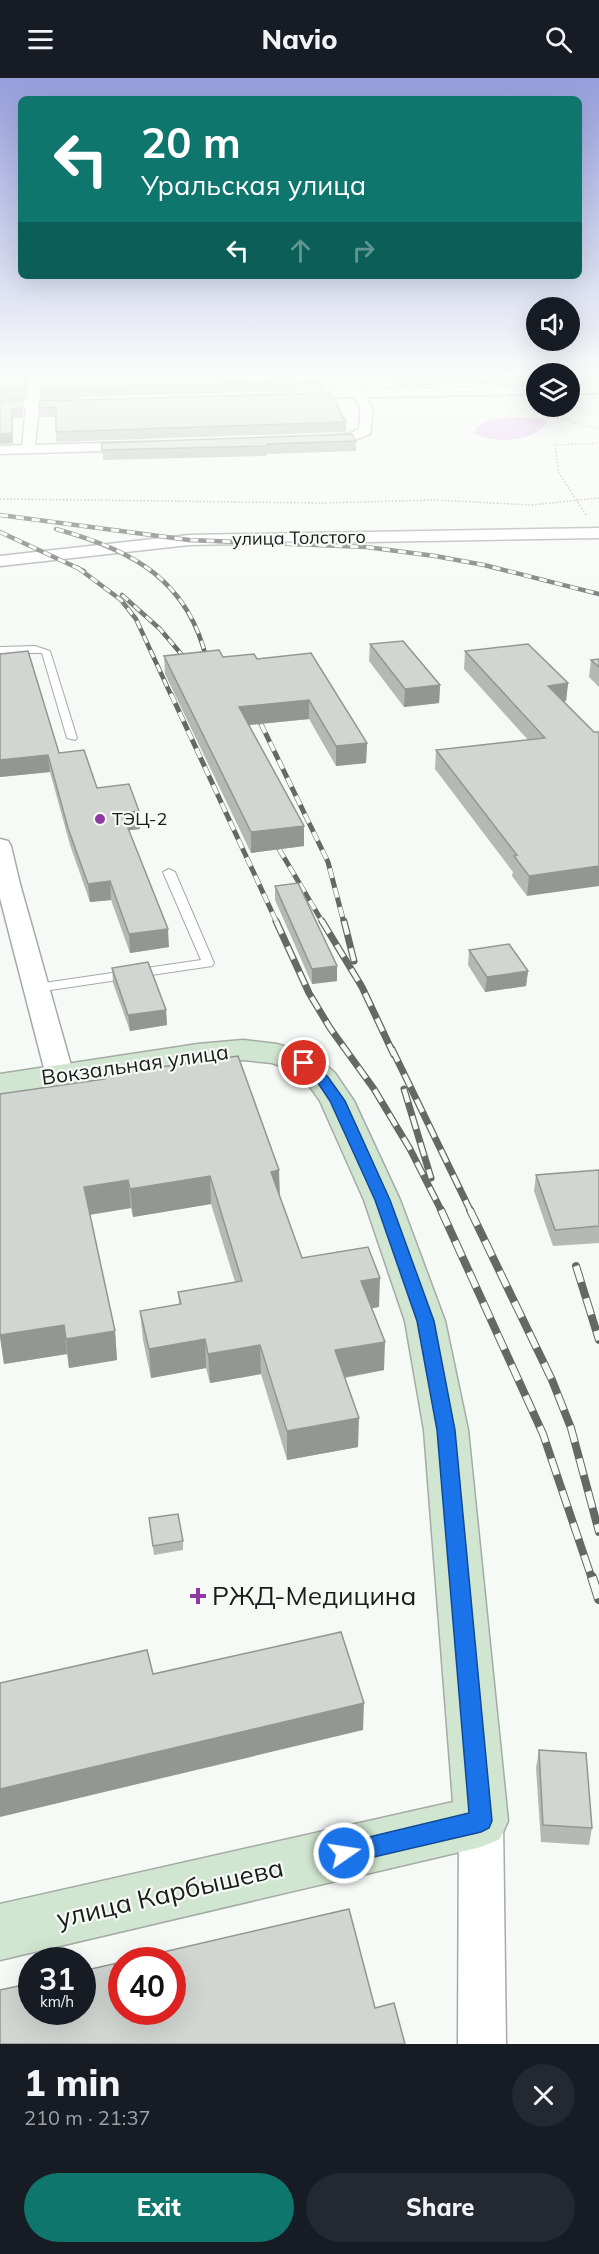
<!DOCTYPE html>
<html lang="en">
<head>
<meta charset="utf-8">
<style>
	:root { --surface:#171b24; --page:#242831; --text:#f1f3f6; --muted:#9ea1a6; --accent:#0f766e }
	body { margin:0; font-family:Mulish,sans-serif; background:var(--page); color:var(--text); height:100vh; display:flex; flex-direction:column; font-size:22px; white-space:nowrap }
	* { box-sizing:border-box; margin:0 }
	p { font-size:20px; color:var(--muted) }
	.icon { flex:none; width:33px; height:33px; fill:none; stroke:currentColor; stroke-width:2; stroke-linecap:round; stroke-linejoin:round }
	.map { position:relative; height:1966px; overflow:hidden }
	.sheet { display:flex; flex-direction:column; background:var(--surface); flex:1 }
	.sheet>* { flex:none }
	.hud { position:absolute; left:18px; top:18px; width:564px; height:183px; border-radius:9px; box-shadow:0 6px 24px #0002; background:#0f766e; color:#fff; overflow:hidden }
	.tools { position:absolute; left:526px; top:219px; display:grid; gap:12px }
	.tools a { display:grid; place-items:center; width:54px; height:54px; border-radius:50%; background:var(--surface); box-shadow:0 6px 24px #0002; font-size:30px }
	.speed { position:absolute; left:18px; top:1869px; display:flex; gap:12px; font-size:30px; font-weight:700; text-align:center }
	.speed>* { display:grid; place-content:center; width:78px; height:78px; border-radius:50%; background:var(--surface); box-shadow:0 6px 24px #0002; line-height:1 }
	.speed small { font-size:15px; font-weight:400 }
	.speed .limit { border:9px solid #d22; background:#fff; color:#111 }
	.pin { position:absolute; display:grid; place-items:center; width:51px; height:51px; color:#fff; margin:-26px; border:3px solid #fff; border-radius:50%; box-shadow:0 2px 6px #0007 }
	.me { position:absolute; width:66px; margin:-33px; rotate:77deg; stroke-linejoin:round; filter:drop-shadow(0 0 4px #0008) }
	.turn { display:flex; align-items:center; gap:21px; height:126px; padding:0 24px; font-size:27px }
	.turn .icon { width:78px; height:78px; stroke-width:2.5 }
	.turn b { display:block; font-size:42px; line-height:51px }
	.lanes { display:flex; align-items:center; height:57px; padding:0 24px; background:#0003; justify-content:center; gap:30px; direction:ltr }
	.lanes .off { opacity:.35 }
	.round { display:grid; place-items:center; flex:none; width:63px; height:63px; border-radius:32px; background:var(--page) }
	.headline { display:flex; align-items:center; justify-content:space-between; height:102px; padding:0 24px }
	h1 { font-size:36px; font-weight:800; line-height:45px }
	.action { display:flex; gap:12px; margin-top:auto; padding:12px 24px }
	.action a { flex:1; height:69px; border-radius:36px; background:var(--accent); color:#fff; font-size:24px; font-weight:800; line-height:69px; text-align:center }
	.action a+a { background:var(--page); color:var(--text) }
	header { display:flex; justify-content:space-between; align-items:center; height:78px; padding:0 24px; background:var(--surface); font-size:27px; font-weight:800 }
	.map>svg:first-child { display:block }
	.green { fill:#e3b7ee }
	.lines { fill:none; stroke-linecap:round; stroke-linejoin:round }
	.lane-casing { stroke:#a6aaa6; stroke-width:2 }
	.street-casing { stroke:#a6aaa6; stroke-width:3 }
	.secondary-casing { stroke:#a6aaa6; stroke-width:3 }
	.path { stroke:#a5a8a5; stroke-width:1.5; stroke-dasharray:1.5 2; stroke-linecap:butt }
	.lane { fill:#fff; fill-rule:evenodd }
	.street { fill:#fff; fill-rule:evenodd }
	.secondary { fill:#d0e6d0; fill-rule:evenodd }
	.rail-far5-casing { stroke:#666866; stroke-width:3 }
	.rail-far4-casing { stroke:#666866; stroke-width:4.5 }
	.rail-far3-casing { stroke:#666866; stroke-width:5 }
	.rail-far2-casing { stroke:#666866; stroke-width:7 }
	.rail-far1-casing { stroke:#666866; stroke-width:8 }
	.rail-casing { stroke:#666866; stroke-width:10 }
	.rail-far5 { stroke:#f6faf6; stroke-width:2; stroke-dasharray:7; stroke-linecap:butt }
	.rail-far4 { stroke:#f6faf6; stroke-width:3; stroke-dasharray:8; stroke-linecap:butt }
	.rail-far3 { stroke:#f6faf6; stroke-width:4; stroke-dasharray:10; stroke-linecap:butt }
	.rail-far2 { stroke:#f6faf6; stroke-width:4.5; stroke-dasharray:14; stroke-linecap:butt }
	.rail-far1 { stroke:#f6faf6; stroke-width:6; stroke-dasharray:17; stroke-linecap:butt }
	.rail { stroke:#f6faf6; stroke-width:8; stroke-dasharray:22; stroke-linecap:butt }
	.wall { fill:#b5b8b5 }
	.shaded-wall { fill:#939693 }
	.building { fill:#d2d6d2; stroke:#939693; stroke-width:1.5 }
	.route { fill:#1a73e8; stroke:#114b97; stroke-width:1.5 }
	.poi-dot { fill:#9039a5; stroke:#f6faf6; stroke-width:2 }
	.labels { text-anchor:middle; stroke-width:4.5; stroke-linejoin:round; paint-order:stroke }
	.far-street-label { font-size:18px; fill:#1a1b1a; stroke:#f6faf6 }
	.far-poi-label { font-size:18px; fill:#1a1b1a; stroke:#f6faf6; text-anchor:start }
	.street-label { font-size:21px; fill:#1a1b1a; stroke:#f6faf6 }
	.near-poi-label { font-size:26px; fill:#1a1b1a; stroke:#f6faf6; text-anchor:start }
	.near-street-label { font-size:26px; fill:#1a1b1a; stroke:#f6faf6 }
</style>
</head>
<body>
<header><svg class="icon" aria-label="menu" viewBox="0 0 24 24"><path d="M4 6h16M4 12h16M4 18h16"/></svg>Navio<svg class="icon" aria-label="search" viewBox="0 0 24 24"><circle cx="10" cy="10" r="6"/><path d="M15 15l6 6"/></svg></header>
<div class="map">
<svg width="599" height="1966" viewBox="0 0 599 1966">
	<rect width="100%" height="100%" fill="#f6faf6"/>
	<!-- green -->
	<path class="green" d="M517 339 539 340 548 345C543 348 541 351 537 354 523 364 488 364 474 355 483 338 499 341 517 339Z"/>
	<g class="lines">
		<!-- lane casing -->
		<g class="lane-casing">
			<g id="lane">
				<path d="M35 568 50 573 77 660 75 662 67 660 42 575H0V569Z"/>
				<path d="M169 791 175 794 214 885 212 888 37 914 33 913 31 910 33 907 37 906 201 882 163 794Z"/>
			</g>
		</g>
		<!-- street casing -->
		<g class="street-casing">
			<g id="street">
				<path d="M30 297H42L39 322 77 320 83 324 77 328 39 329 35 367 138 364 145 368 138 372 0 376V368L22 367 26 330 0 331V323L27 322Z"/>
				<path d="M353 297 359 301 361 312 537 308V316L367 319 373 333 370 356 350 364 313 365 311 362 313 359 348 356 359 351C360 339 363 328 353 319L295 321 289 317 295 313 349 312 347 301Z"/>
				<path d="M599 307V315L570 316V308Z"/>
				<path d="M599 450V460L189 467 0 488V478L189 457Z"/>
				<path d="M0 761 8 763 11 768 20 806 74 998 70 1004 60 1006 50 1004 46 998 0 820Z"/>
				<path d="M481 1722 497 1728 503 1743 506 1966H458L459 1743 465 1728Z"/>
			</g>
		</g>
		<!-- secondary casing -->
		<g class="secondary-casing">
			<path id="secondary" d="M243 962 277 966 316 978 335 995 354 1023 400 1122 445 1243 468 1352 508 1743 500 1761 481 1769 0 1882V1826L453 1724 424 1352 405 1243 364 1122 320 1023 310 1009 292 992 272 985 243 982 198 986 0 1016V996L198 966Z"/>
		</g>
		<!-- path -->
		<g class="path">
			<path d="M531 331 545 337 599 351"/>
			<path d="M0 421 322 425 436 422 532 427 599 420"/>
			<path d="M586 437 559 395 555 367 599 365"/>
		</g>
		<!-- lane -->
		<use href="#lane" class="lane"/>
		<!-- street -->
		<use href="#street" class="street"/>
		<!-- secondary -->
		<use href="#secondary" class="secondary"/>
		<!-- rail-far5 casing -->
		<g class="rail-far5-casing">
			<path id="rail-far5" d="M0 437 11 438"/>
		</g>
		<!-- rail-far4 casing -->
		<g class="rail-far4-casing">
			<g id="rail-far4">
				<path d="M0 437 189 462 366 469 435 478 484 487 599 516"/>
				<path d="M56 451C132 472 188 501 207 583"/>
				<path d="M0 454 84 493"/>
				<path d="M78 490 121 522 136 541 171 617"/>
				<path d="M122 517 160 551 193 590"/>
			</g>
		</g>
		<!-- rail-far3 casing -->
		<g class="rail-far3-casing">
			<g id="rail-far3">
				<path d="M171 616 277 845"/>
				<path d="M261 646 328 784 344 845"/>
				<path d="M279 771 323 845"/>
			</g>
		</g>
		<!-- rail-far2 casing -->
		<g class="rail-far2-casing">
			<g id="rail-far2">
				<path d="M276 843 309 915 330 950 374 1011 410 1071 442 1134"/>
				<path d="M322 843 362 909 394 977"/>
				<path d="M344 843 354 883"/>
				<path d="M392 971 471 1134"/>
				<path d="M404 1011 431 1100"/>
			</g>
		</g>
		<!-- rail-far1 casing -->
		<g class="rail-far1-casing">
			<g id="rail-far1">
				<path d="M441 1132 543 1356 592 1501"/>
				<path d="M470 1132 552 1302 571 1350 599 1454"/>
				<path d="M576 1188 599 1262"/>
			</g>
		</g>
		<!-- rail casing -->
		<g class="rail-casing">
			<path id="rail" d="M592 1499 599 1521"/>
		</g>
		<!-- rail-far5 -->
		<use href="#rail-far5" class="rail-far5"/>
		<!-- rail-far4 -->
		<use href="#rail-far4" class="rail-far4"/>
		<!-- rail-far3 -->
		<use href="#rail-far3" class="rail-far3"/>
		<!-- rail-far2 -->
		<use href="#rail-far2" class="rail-far2"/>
		<!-- rail-far1 -->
		<use href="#rail-far1" class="rail-far1"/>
		<!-- rail -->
		<use href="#rail" class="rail"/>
	</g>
	<!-- wall -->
	<g class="wall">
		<path d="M0 297H28L25 321H0Z"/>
		<path d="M390 297H537V304L397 308Z"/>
		<rect x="570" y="297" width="29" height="6"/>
		<path d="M325 303V312L42 320 41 311Z"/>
		<path d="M23 323V340H13V365L0 366V324Z"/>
		<path d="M40 323 346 344V354L56 364V339H40L39 330Z"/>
		<path d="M356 363V373L267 376V378L103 382 102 365Z"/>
		<path d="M370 566 440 607 439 625 404 629 369 583Z"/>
		<path d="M465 573 568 605 566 623H564L594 654 527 818 512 798 513 794 435 691 436 672 528 662 464 591Z"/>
		<path d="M0 576 59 675 97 710 139 733 140 751 128 752 169 869 130 875 111 822 90 824 70 767 50 694 0 699Z"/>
		<path d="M164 578 257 581 367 665 366 685 336 688 309 641 249 647 304 768 251 775 165 596Z"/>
		<path d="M599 581V609L589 599 591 582Z"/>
		<path d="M275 808 337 888V903L312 906 275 822Z"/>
		<path d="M469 872 528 893 526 908 485 914 468 887Z"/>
		<path d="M112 890 166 932 167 947 130 953 113 905Z"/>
		<path d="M140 992 279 1118 302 1180 379 1229 372 1230 384 1292 345 1300 358 1369 287 1382 261 1296 210 1305 206 1290 151 1300 143 1262 140 1233 179 1227 178 1214 235 1204 211 1126 133 1139 131 1130 90 1137 115 1253 117 1282 69 1290 67 1276 4 1286 0 1260V1016L104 1001 103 993Z"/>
		<path d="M599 1092V1165L553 1168 534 1113 536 1097Z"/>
		<path d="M149 1440 183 1463V1472L154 1477Z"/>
		<path d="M539 1672 592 1750 589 1767 541 1764 536 1690Z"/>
	</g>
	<!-- shaded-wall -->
	<g class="shaded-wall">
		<path d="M26 297H28L25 321 24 312Z"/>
		<path d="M23 323V340L22 330Z"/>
		<path d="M12 331 13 365 0 366V356Z"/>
		<path d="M568 605 566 623 547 626 548 608Z"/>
		<path d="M440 607 439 625 404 629 405 611Z"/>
		<path d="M309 622V641L239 648V629Z"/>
		<path d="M367 665 366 685 336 688V668Z"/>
		<path d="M48 677 50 694 0 699V682Z"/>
		<path d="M139 733 140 751 123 753 122 735Z"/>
		<path d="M304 748V768L251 775V754Z"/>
		<path d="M599 788V808L527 818 529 798Z"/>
		<path d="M110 803 111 822 90 824 88 806Z"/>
		<path d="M168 851 169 869 130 875 129 856Z"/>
		<path d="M337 888V903L312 906V891Z"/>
		<path d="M528 893 526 908 485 914 487 899Z"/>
		<path d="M166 932 167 947 130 953 128 937Z"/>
		<path d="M279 1092 280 1120 271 1094Z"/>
		<path d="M210 1098 211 1126 133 1139 130 1111Z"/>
		<path d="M128 1102 131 1130 87 1137 84 1109Z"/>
		<path d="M380 1200 379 1229 360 1232 361 1203Z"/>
		<path d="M64 1247 67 1276 4 1286 0 1257Z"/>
		<path d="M115 1253 117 1282 69 1290 66 1261Z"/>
		<path d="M205 1261 206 1290 151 1300 149 1271Z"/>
		<path d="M385 1264 384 1292 335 1301V1272Z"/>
		<path d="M260 1267 261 1296 210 1305 208 1276Z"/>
		<path d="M359 1340 358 1369 287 1382V1353Z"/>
		<path d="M364 1625 363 1652 0 1739V1711Z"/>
	</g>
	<!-- building -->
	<g class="building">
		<path d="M0 297H26L24 312H0Z"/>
		<path d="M42 297H322L325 303 41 311Z"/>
		<path d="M395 297H498L397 300Z"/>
		<path d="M331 315 346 344 56 354V329L39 330 40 323Z"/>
		<path d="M23 323 22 330 12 331V355L0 356V324Z"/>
		<path d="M352 356 356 363 267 366V368L102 372V365Z"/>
		<path d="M403 563 440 607 405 611 370 566Z"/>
		<path d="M528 566 568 605 548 608 594 654H599V788L529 798 514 778 517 777 436 672 545 660 465 573Z"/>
		<path d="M219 572 223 579 254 576 257 581 311 575 367 665 336 668 309 622 239 629 304 748 251 754 164 578Z"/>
		<path d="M28 573 59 675 84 672 97 710 129 706 139 733 122 735 168 851 129 856 110 803 88 806 68 750 48 677 0 682V576Z"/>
		<path d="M599 581V589L591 582Z"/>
		<path d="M298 805 337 888 312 891 275 808Z"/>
		<path d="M509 866 528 893 487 899 469 872Z"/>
		<path d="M148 884 166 932 128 937 112 890Z"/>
		<path d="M238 978 279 1092 271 1094 302 1180 368 1169 380 1200 361 1203 385 1264 335 1272 359 1340 287 1353 260 1267 208 1276 205 1261 149 1271 140 1233 181 1226 178 1214 242 1203 210 1098 130 1111 128 1102 84 1109 115 1253 66 1261 64 1247 0 1257V1016L105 1001 103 993 139 988 140 992Z"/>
		<path d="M599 1092V1148L555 1152 536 1097Z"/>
		<path d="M178 1436 183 1463 153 1468 149 1440Z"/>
		<path d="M341 1554 364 1625 0 1711V1605L147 1572 153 1596Z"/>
		<path d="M539 1672 586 1675 592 1750 543 1747Z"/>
		<path d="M349 1831 375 1930 394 1925 405 1966H0V1912L32 1905V1934H82V1893L122 1884V1934H172V1882H129Z"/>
	</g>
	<!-- sky -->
	<linearGradient id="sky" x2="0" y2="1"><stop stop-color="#969edc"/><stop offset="0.52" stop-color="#fbfdfb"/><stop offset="1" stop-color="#fbfdfb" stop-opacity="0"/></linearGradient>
	<rect width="599" height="572" fill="url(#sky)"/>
	<!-- route -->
	<path class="route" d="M304 981 309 982 328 999 345 1023 390 1122 434 1243 455 1352 492 1743 489 1750 481 1754 344 1786 336 1782 332 1775 336 1767 469 1735 437 1352 417 1243 375 1122 330 1023 318 1005 298 985Z"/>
	<!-- markers -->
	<g class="poi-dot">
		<circle cx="100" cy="741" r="6"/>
		<path d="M195 1509h6v6h6v6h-6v6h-6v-6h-6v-6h6z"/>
	</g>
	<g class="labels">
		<!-- far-street labels -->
		<g class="far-street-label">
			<text transform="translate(299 460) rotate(-1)" y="6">улица Толстого</text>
		</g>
		<!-- far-poi labels -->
		<g class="far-poi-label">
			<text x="112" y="747">ТЭЦ-2</text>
		</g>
		<!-- street labels -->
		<g class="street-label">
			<text transform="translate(135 987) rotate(-8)" y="7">Вокзальная улица</text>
		</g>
		<!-- near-poi labels -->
		<g class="near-poi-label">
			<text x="212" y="1527">РЖД-Медицина</text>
		</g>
		<!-- near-street labels -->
		<g class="near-street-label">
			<text transform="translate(170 1815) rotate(-13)" y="9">улица Карбышева</text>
		</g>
	</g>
</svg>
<div class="tools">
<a><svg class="icon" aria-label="sound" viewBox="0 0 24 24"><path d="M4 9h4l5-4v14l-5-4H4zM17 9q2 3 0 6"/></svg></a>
<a><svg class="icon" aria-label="layers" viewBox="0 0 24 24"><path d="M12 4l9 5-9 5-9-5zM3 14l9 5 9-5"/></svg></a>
</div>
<div class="speed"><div>31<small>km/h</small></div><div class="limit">40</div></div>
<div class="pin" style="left:304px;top:985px;background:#d93025"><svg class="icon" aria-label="arrive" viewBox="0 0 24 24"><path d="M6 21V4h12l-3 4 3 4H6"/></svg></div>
<svg class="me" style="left:344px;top:1775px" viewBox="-20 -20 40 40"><circle r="17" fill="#1a73e8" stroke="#fff" stroke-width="3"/><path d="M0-11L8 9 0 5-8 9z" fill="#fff"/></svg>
<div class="hud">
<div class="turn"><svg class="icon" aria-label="left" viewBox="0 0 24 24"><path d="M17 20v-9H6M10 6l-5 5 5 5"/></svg><div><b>20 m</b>Уральская улица</div></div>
<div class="lanes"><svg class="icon" aria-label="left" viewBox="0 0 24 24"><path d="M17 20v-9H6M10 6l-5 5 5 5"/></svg><svg class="icon off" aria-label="ahead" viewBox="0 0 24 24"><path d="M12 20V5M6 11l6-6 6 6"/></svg><svg class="icon off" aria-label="right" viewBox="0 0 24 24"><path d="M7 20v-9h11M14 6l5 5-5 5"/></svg></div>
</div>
</div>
<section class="sheet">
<div class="headline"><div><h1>1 min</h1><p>210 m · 21:37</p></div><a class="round"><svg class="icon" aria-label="close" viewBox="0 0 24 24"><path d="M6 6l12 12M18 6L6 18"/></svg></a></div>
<div class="action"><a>Exit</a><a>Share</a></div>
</section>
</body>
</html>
